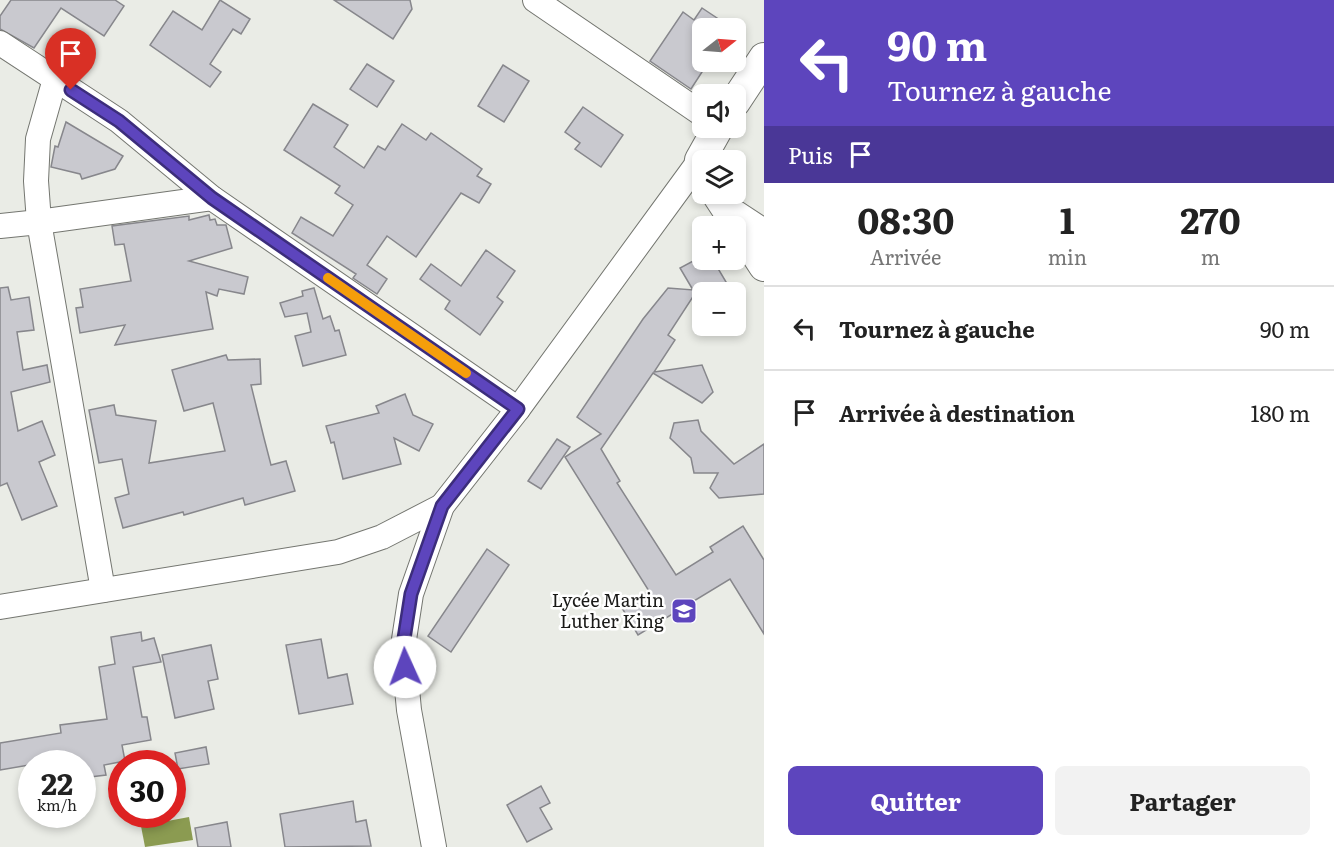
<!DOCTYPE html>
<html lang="fr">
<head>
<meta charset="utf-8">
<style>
	:root { --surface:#fff; --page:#f2f2f2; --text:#222; --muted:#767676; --line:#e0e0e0; --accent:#5d45bd }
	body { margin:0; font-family:Literata,serif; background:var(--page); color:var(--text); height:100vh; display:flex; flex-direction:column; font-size:22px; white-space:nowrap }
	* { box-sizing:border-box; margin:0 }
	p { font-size:20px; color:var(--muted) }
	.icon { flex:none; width:33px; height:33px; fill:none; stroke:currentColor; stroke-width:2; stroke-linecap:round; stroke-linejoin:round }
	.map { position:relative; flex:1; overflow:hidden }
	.drawer { display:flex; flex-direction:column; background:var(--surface); width:570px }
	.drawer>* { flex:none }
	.hud { background:#5d45bd; color:#fff; overflow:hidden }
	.needle { width:39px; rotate:73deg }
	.tools { position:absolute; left:692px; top:18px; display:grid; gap:12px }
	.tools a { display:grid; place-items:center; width:54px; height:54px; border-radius:9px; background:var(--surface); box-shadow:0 3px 9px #0003; font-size:30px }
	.speed { position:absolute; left:18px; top:750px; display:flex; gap:12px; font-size:30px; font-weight:700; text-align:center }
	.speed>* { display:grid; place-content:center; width:78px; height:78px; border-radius:50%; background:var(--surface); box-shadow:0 3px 9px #0003; line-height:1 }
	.speed small { font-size:15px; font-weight:400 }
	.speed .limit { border:9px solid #d22; background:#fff; color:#111 }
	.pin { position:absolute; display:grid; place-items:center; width:51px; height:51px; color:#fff; margin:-62px -26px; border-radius:50% 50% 50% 0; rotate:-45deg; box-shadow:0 0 6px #0007 }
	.pin .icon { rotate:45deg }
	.me { position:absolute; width:66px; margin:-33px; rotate:358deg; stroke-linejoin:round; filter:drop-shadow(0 0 4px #0008) }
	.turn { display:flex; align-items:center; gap:21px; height:126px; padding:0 24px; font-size:27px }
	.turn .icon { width:78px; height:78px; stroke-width:2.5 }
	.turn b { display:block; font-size:42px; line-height:51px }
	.then { display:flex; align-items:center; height:57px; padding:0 24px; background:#0003; gap:12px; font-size:22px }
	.eta { display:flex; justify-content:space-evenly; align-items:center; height:102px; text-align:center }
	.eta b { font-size:36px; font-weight:700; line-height:42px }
	.action { display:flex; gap:12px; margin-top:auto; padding:12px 24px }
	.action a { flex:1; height:69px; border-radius:9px; background:var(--accent); color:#fff; font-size:24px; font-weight:700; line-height:69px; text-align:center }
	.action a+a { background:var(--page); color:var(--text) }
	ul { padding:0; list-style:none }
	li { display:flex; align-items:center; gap:18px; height:84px; padding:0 24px; border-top:2px solid var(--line) }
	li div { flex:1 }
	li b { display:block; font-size:22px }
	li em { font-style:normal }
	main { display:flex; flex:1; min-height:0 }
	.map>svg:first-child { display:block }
	.water { fill:#8b9b51 }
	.building { fill:#c9c9cf; stroke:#87878c; stroke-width:1.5 }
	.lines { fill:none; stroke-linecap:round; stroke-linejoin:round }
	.minor-casing { stroke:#747670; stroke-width:26 }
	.tertiary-casing { stroke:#747670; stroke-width:32 }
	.minor { stroke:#fff; stroke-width:24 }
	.tertiary { stroke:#fff; stroke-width:30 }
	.route-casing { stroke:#3c2d7b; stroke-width:15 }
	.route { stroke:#5d45bd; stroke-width:10 }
	.slow { stroke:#f59e0b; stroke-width:10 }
	.labels { text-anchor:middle; stroke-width:5; stroke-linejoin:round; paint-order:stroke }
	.poi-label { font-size:18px; fill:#1a1a18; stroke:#fff; text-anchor:end }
</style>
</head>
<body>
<main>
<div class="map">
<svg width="764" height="847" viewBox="0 0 764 847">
	<rect width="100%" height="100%" fill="#eaece6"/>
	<!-- water -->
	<path class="water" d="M189 817 193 840 145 847 141 826Z"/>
	<!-- building -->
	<g class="building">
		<path d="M11 0H115L124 6 104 36 61 8 34 48 0 29V16Z"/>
		<path d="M220 0 250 19 241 34 233 29 210 64 221 72 210 87 150 45 173 11 202 30Z"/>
		<path d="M334 0H410L412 9 393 39Z"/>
		<path d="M702 8 732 28H702V72L691 89 650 61 683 12 694 20Z"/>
		<path d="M367 64 394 81 377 107 350 89Z"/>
		<path d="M503 65 529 81 504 122 478 106Z"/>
		<path d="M313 104 348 125 334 147 364 168 378 146 385 150 402 124 426 140 431 133 482 169 477 176 491 184 479 203 461 193 416 257 387 236 367 265 387 279 377 294 353 278 356 274 292 233 301 217 333 236 353 205 335 193 340 186 284 150Z"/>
		<path d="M583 107 623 135 601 167 575 149 580 143 565 132Z"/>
		<path d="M66 122 123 156 115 169 82 179 80 174 51 167 55 146 58 147Z"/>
		<path d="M209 215 210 220 215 219 217 225H226L232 248 189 261 248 277 244 294 219 289 217 296 206 292 213 329 115 345 125 325 80 333 76 308 83 307 80 289 131 281 124 244 115 245 112 226 189 216V220Z"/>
		<path d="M486 250 515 271 497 297 503 302 480 335 445 309 450 301 420 279 431 264 461 286Z"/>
		<path d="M695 260H713L732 292H696L668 335 675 340 654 372 702 365 713 392 702 403 653 373 601 449 620 481 617 483 676 575 713 552 710 547 743 526 764 560V634L730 579 638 635 622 608 649 591 565 457 601 434 577 417 643 319 668 288 693 290 680 268Z"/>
		<path d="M8 287 11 300 29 297 34 330 17 332 23 370 47 365 50 382 11 392 18 431 42 421 55 455 39 462 57 506 22 520 7 483 0 486V288Z"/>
		<path d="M314 288 323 319 330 316 335 331 339 330 346 355 303 366 295 336 311 332 307 313 285 317 280 303 303 296 302 291Z"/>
		<path d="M226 355 228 360 260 359 261 384 251 385 264 438 271 465 286 461 295 491 245 505 243 498 184 515 183 512 123 528 115 498 129 494 122 459 99 463 89 410 114 405 116 415 156 421 149 463 225 451 213 403 184 411 172 370Z"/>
		<path d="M405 394 413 415 433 424 419 451 394 438 401 464 343 479 334 442 331 443 326 426 379 413 376 406Z"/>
		<path d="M698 420 701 431 734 464 764 444V494L719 498 710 488 718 473H694L691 458 670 438 674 423Z"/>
		<path d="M557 439 570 447 541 489 528 481Z"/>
		<path d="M487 549 509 565 451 652 428 636Z"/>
		<path d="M141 632 142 641 154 638 161 662 133 667 142 717H147L151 740 122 745 125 761 104 765 106 775 82 778V764H65L64 759 0 770V743L61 733 60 725 107 719 99 667 115 664 111 637Z"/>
		<path d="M321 639 328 678 347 674 353 704 299 714 286 645Z"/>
		<path d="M211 645 218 679 208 681 214 709 175 718 162 655Z"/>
		<path d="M206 747 209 764 178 769 175 753Z"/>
		<path d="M541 786 550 803 540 808 552 829 527 842 507 805Z"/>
		<path d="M353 801 356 822 366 820 371 846 285 847 280 814Z"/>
		<path d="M227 822 231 847H198L195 828Z"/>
	</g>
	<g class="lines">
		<!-- minor casing -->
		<g class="minor-casing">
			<g id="minor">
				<path d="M535 0 702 114"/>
				<path d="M0 43 119 121 212 198 518 409"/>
				<path d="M55 79 38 139 36 181 39 222 212 198"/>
				<path d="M729 208 764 231"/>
				<path d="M0 226 39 222 103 590"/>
				<path d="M0 607 338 552 382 537 442 506"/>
				<path d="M434 847 409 710 403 646 411 594 442 506 518 409 700 160"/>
			</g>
		</g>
		<!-- tertiary casing -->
		<g class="tertiary-casing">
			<g id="tertiary">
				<path d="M735 102 764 58"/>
				<path d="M702 164 700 160 718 128"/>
				<path d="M717 194 764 266"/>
			</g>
		</g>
		<!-- minor -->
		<use href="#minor" class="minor"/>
		<!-- tertiary -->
		<use href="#tertiary" class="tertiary"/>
	</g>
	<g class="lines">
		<!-- route casing -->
		<g class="route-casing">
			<path id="route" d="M71 90 119 121 212 198 518 409 442 506 411 594 403 645 405 667"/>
		</g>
		<!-- route -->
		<use href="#route" class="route"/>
		<!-- slow -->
		<path class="slow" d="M328 278 466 373"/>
	</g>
	<!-- icons -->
	<defs>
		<g id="school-square" transform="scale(1.35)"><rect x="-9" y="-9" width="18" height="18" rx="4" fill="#5d45bd" stroke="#fff"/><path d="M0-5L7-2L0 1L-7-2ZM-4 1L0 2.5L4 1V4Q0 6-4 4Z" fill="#fff"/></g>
	</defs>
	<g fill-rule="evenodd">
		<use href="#school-square" x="684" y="611"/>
	</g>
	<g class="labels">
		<!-- poi labels -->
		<g class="poi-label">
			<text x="664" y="607">Lycée Martin<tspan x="664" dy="21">Luther King</tspan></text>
		</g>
	</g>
</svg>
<div class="tools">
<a><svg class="needle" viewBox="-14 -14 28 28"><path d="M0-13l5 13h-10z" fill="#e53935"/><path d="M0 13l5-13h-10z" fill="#767676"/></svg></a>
<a><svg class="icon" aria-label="sound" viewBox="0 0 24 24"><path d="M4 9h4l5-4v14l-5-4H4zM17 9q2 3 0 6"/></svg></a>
<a><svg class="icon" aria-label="layers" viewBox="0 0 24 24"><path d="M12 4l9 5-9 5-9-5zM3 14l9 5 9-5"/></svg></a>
<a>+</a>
<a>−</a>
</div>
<div class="speed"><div>22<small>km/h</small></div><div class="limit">30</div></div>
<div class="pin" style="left:71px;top:90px;background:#d93025"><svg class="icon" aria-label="arrive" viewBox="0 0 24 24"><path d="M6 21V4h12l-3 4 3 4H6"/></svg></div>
<svg class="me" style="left:405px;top:667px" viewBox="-20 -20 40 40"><circle r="19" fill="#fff"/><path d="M0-13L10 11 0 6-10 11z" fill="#5d45bd"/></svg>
</div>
<section class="drawer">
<div class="hud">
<div class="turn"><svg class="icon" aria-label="left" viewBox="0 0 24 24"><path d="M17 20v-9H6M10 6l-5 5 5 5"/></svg><div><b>90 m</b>Tournez à gauche</div></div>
<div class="then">Puis<svg class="icon" aria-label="arrive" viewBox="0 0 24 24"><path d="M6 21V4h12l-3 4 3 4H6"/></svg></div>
</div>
<div class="eta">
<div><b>08:30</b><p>Arrivée</p></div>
<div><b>1</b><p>min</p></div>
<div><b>270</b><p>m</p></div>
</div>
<ul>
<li><svg class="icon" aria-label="left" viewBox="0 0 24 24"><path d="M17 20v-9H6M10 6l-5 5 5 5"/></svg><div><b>Tournez à gauche</b></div><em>90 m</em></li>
<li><svg class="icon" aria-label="arrive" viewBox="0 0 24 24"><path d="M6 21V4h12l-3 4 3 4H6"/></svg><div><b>Arrivée à destination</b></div><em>180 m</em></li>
</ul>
<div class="action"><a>Quitter</a><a>Partager</a></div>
</section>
</main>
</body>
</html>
